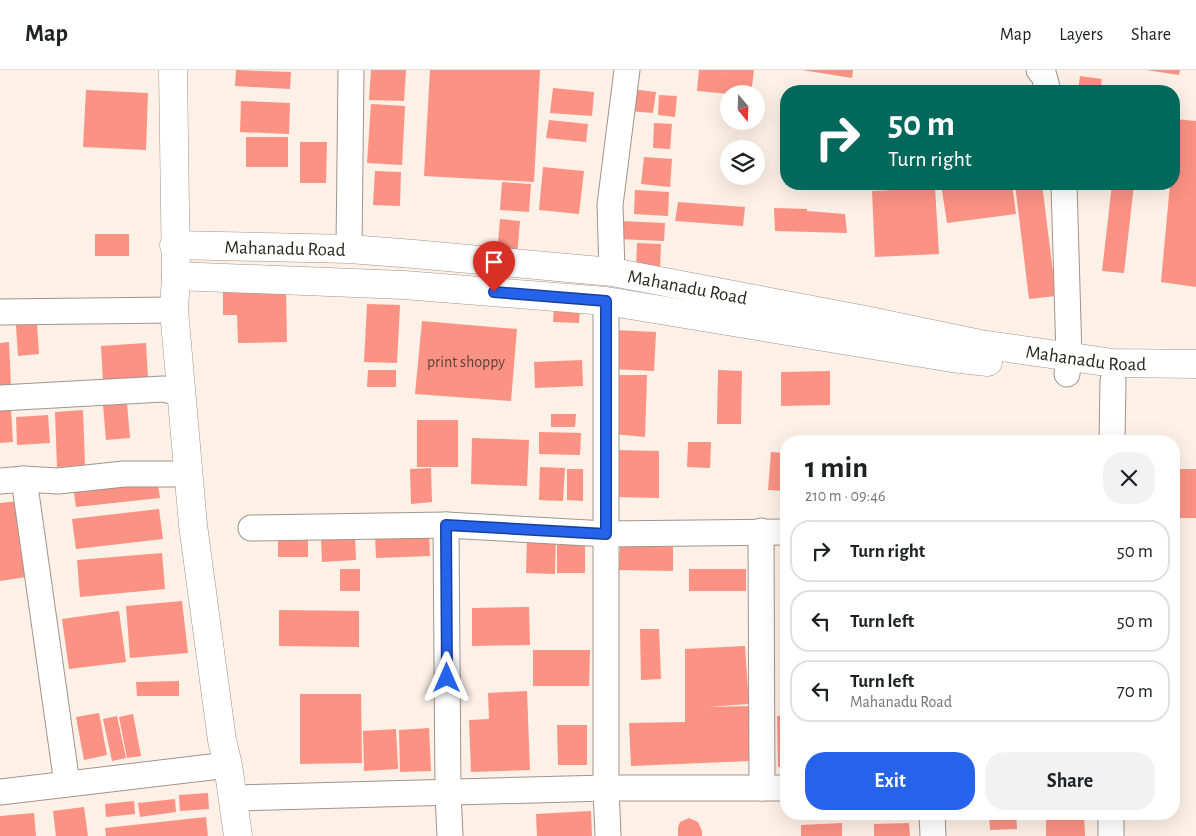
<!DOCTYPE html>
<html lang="en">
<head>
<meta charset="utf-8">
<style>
	:root { --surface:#fff; --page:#f2f2f2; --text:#202124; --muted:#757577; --line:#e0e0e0; --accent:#2563eb }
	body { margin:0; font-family:"Alegreya Sans",sans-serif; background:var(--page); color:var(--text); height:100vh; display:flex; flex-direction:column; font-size:19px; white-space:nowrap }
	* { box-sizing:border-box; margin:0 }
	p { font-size:16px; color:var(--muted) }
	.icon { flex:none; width:28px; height:28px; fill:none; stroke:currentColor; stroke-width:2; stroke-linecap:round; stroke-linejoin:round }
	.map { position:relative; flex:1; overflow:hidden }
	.sheet { position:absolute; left:780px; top:365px; width:400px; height:385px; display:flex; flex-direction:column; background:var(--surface); border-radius:20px; box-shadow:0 5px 20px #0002 }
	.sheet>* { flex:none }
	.top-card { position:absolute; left:780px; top:15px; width:400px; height:105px; border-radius:20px; box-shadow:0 5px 20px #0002; background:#00695c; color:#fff; overflow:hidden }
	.needle { width:32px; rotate:161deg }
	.fabs { position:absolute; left:720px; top:15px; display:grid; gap:10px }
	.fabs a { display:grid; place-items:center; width:45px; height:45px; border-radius:50%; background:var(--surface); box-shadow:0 5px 20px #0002; font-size:25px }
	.pin { position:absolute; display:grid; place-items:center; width:42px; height:42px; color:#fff; margin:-51px -21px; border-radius:50% 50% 50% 0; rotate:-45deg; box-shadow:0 0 5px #0007 }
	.pin .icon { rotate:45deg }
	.me { position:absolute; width:55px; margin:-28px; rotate:0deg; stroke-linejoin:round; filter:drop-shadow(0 0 4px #0008) }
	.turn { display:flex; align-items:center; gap:18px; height:105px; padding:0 25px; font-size:22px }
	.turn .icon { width:65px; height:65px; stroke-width:2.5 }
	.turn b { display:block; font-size:35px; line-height:42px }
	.round { display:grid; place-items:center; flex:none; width:52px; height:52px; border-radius:20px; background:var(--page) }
	.headline { display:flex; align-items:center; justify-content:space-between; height:85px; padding:0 25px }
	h1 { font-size:30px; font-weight:600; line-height:38px }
	.cta { display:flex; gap:10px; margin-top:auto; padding:10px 25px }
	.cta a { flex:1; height:58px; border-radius:20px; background:var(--accent); color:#fff; font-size:20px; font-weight:600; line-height:58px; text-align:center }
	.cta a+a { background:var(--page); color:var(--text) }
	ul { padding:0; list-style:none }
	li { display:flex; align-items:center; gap:15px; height:62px; margin:0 10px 8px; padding:0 15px; border:2px solid var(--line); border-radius:20px }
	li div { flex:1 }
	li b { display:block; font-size:19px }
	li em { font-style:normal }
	header { display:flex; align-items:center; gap:30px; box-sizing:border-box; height:70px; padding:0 25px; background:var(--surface); border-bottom:1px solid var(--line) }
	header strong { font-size:24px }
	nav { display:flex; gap:28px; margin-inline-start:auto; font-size:18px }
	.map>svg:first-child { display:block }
	.building { fill:#fb9284 }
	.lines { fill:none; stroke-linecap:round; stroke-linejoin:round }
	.minor-casing { stroke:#a0948b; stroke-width:27 }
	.tertiary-casing { stroke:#a0948b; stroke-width:29 }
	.minor { stroke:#fff; stroke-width:25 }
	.tertiary { stroke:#fff; stroke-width:28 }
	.route-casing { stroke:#184099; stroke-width:12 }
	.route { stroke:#2563eb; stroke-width:9 }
	.labels { text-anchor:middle; stroke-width:5; stroke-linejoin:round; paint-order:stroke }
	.number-label { font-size:16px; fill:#5e403a }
	.street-label { font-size:19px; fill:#2a2522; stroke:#fff }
</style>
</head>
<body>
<header>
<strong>Map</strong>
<nav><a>Map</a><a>Layers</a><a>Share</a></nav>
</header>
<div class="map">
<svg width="1196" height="766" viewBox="0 0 1196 766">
	<rect width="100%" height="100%" fill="#fdf0e6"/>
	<!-- building -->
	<g class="building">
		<path d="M236 0 291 2 290 19 235 16Z"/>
		<path d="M371 0H406L404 31 369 30Z"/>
		<path d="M430 0H540L534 112 424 106Z"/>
		<path d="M699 0H754L751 24H729L697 21Z"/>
		<path d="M802 0H853L852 8Z"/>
		<path d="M1146 0H1180L1179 5Z"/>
		<path d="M1080 6 1102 9 1100 21H1078Z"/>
		<path d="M553 18 594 22 592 46 550 43Z"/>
		<path d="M631 19 656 22 653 43 629 41Z"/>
		<path d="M86 20 148 23 146 80 83 77Z"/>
		<path d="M659 25 677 26 675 47 658 45Z"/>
		<path d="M241 31 290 33 289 64 240 62Z"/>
		<path d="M371 34 405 36 402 95 367 93Z"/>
		<path d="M1175 49 1196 51V217L1161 212 1170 114H1174Z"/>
		<path d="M549 50 588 54 586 72 546 68Z"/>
		<path d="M654 53 672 54 670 79 653 78Z"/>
		<rect x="246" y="67" width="42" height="30"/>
		<path d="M300 72H327L326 113H300Z"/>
		<path d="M644 87 672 89 670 117 641 114Z"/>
		<path d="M543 97 584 101 579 144 539 140Z"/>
		<path d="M375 101 401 102 400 136 373 135Z"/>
		<path d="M502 112 531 114 529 142 500 140Z"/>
		<path d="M941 114H1012L1016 144 947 153Z"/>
		<path d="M1015 114H1042L1056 226 1029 229Z"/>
		<path d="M1112 114H1134L1124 203 1102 201Z"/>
		<path d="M935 118 939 184 875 187 872 121Z"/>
		<path d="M635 120 669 122 668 146 634 144Z"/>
		<path d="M678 132 745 137 743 156 675 151Z"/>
		<path d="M774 138 807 139V141L845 144 847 163 775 161Z"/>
		<path d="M500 149 520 151 517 186 497 185Z"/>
		<path d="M619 151 665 153 664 171 618 169Z"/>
		<rect x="95" y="164" width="34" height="22"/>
		<path d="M637 173 661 174 660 201 636 200Z"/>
		<path d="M286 220 287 272 238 273 237 245H223V221Z"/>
		<path d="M367 234 400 235 397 293 364 292Z"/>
		<path d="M554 238H580L579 253 553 252Z"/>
		<path d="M422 251 517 259 511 331 415 324Z"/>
		<path d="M37 253 39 284 18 286 16 255Z"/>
		<path d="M614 260 656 262 654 301 612 299Z"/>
		<path d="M9 272 11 316 0 317V273Z"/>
		<path d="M146 273 148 309 103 312 101 276Z"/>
		<path d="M582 290 583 316 535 318 534 292Z"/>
		<path d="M368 300H396V317H367Z"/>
		<path d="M718 300 742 301 741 354H717Z"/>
		<path d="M830 301V335L781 336V302Z"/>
		<path d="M616 305H647L645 367 613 364Z"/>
		<path d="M127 333 130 368 106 370 103 335Z"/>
		<path d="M11 339 13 372 0 373V340Z"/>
		<path d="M83 340 85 396 57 397 55 342Z"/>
		<path d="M551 344H576L575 357H551Z"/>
		<path d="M48 345 50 373 17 375 16 347Z"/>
		<rect x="417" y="350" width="41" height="47"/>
		<path d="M539 362 581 363 580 385 539 384Z"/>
		<path d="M472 368 529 370 527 416 471 414Z"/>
		<path d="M688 372H711L710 398 687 397Z"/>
		<path d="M615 380 659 381V428L615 427Z"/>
		<path d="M771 382 786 383V421L768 420Z"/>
		<path d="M540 397 565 398 563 431 539 430Z"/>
		<path d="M431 398 432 432 411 434 410 399Z"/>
		<path d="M567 399H583V431L567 430Z"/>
		<rect x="1174" y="399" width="22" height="49"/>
		<path d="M157 408 160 428 76 437 73 416Z"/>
		<path d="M20 431 32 506 0 511V433Z"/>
		<path d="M159 439 163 469 76 479 72 449Z"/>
		<path d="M429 462 430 486 376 488 375 464Z"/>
		<path d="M355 465 356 490 322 492 321 467Z"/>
		<path d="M527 467H556L555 504 526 503Z"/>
		<path d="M308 468V487H278V469Z"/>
		<rect x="557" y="475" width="28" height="28"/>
		<path d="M620 476 673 477V501L619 500Z"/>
		<path d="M162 483 165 519 80 527 77 490Z"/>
		<rect x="340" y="499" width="20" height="22"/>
		<rect x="689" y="499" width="57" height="22"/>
		<path d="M182 531 188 583 130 588 126 536Z"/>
		<path d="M529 537 530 575 472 576V538Z"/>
		<path d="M279 540 359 541V577L279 576Z"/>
		<path d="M119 541 126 592 69 599 62 549Z"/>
		<path d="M640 559H659L661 609 641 610Z"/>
		<path d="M745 576 749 634 707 637 751 636 750 691 631 696 629 653 685 652V579Z"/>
		<path d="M533 580H590L589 616H533Z"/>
		<path d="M179 611V626H137L136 612Z"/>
		<path d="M527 621 530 700 471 702 469 650 489 649 488 623Z"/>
		<path d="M300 624H361L362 693 300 694Z"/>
		<path d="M99 643 107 685 84 690 76 647Z"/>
		<path d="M133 644 141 686 127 688 119 647Z"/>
		<path d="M786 645V697H778L777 646Z"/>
		<path d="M117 646 126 688 112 691 103 649Z"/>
		<path d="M557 655H587V695H558Z"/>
		<path d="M429 658 431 701 400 702 399 660Z"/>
		<path d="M396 659 398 699 364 701 363 661Z"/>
		<path d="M208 723 209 739 180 741 179 725Z"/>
		<path d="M175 729 176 742 140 747 138 733Z"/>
		<path d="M134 731 135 744 106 747 105 734Z"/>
		<path d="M84 737 88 766H56L53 741Z"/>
		<path d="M591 741 592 766H537L536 744Z"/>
		<path d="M34 743 36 766H0V746Z"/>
		<path d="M989 744H1016L1017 759 990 760Z"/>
		<path d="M1046 744H1084L1085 766H1046Z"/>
		<path d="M206 747 208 766H106L105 758Z"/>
		<path d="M689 748 698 752 702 761V766H678V757L680 752Z"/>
		<path d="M842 753V766H801V755Z"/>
		<path d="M909 753 910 766H874V754Z"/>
	</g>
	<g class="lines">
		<!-- minor casing -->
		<g class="minor-casing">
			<g id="minor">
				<path d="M1039 0 1044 6 1048 21"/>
				<path d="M1064 114 1069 287 1067 304"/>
				<path d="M349 179 351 0"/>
				<path d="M612 202 610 135 627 0"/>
				<path d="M606 231V718L608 766"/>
				<path d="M0 242 174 240"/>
				<path d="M0 328 163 319 181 323"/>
				<path d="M1112 371 1113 311"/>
				<path d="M24 409 67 714"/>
				<path d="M0 411 24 409 58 411 124 404H188"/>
				<path d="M446 455 448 723 450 766"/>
				<path d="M251 458 446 455 606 464 786 462"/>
				<path d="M761 461 762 718"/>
				<path d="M0 722 228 695"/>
				<path d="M233 728 606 718H786"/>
				<path d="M932 744 933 766"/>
				<path d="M1111 744V766"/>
			</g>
		</g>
		<!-- tertiary casing -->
		<g class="tertiary-casing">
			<g id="tertiary">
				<path d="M173 0 176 206 174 240 193 455 222 670 228 695 238 766"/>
				<path id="s1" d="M174 175 349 179 414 184 612 202 865 250 980 274 1113 293 1196 294"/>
				<path d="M176 206 404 215 606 231 952 288 988 292"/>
			</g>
		</g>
		<!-- minor -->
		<use href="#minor" class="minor"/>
		<!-- tertiary -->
		<use href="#tertiary" class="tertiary"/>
	</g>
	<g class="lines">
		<!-- route casing -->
		<g class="route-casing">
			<path id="route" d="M447 608 446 455 606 464V231L494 222"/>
		</g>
		<!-- route -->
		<use href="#route" class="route"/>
	</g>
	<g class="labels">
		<!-- number labels -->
		<g class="number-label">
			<text x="466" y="297">print shoppy</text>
		</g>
		<!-- street labels -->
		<g class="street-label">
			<text dy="7" stroke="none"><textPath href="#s1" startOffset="111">Mahanadu Road</textPath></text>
			<text dy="7" stroke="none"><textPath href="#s1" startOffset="516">Mahanadu Road</textPath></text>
			<text dy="7" stroke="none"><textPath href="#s1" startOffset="921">Mahanadu Road</textPath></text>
		</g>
	</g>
</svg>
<div class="fabs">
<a><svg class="needle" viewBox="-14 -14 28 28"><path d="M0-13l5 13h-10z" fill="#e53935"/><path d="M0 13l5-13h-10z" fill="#757577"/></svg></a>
<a><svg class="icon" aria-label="layers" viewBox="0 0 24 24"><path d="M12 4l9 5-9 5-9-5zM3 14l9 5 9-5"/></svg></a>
</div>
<div class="pin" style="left:494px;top:222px;background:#d93025"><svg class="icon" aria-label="arrive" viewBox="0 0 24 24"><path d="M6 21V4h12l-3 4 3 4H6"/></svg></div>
<svg class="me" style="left:447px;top:608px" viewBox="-20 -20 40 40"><path d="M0-17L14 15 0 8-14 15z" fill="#2563eb" stroke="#fff" stroke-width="4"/></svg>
<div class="top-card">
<div class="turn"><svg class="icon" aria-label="right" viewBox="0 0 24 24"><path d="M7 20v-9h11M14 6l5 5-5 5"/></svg><div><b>50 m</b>Turn right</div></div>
</div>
<section class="sheet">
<div class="headline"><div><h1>1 min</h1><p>210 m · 09:46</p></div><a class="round"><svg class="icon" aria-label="close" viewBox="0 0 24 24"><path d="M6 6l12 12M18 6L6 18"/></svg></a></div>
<ul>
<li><svg class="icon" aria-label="right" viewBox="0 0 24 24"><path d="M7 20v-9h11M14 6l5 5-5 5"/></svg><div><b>Turn right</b></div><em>50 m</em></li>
<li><svg class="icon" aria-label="left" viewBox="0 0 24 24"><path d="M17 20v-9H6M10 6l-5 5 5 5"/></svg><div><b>Turn left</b></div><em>50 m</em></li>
<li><svg class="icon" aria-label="left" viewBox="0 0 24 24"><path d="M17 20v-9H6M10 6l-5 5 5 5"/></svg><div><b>Turn left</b><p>Mahanadu Road</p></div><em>70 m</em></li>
</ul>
<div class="cta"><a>Exit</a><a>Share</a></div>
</section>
</div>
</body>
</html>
